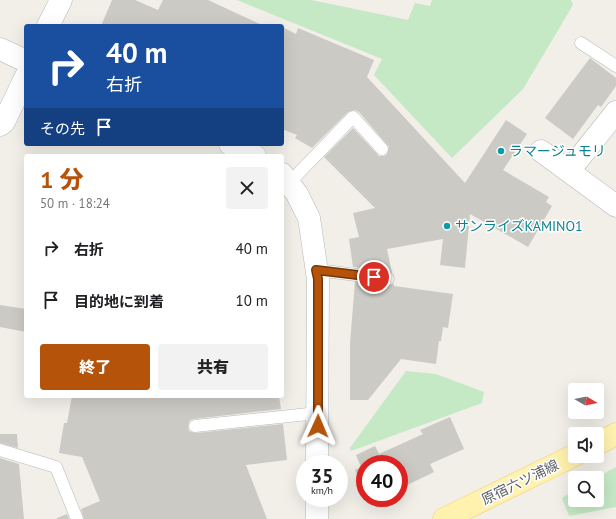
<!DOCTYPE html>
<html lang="ja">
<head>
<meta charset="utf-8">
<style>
	:root { --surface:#fff; --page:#f2f2f2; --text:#202124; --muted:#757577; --accent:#b45309 }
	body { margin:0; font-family:"PT Sans","Noto Sans JP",sans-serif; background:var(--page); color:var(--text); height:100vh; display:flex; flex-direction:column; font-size:15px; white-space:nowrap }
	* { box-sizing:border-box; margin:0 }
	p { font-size:13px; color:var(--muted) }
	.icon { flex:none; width:22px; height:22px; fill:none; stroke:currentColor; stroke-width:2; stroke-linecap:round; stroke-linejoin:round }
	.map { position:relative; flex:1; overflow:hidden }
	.side { position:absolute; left:24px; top:154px; width:260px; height:244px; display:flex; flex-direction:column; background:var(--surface); border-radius:4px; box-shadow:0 4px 16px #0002 }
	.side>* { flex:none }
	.guide { position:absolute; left:24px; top:24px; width:260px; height:122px; border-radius:4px; box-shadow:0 4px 16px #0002; background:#1a4fa0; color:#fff; overflow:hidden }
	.needle { width:26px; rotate:99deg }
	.controls { position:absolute; left:568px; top:383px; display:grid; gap:8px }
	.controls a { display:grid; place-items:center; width:36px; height:36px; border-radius:4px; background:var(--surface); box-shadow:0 4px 16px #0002; font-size:20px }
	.speed { position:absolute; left:296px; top:455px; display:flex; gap:8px; font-size:20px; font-weight:700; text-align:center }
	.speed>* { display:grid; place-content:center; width:52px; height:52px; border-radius:50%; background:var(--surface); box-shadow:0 4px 16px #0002; line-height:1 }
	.speed small { font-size:10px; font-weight:400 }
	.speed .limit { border:6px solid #d22; background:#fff; color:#111 }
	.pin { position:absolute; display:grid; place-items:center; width:34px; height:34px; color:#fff; margin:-17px; border:2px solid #fff; border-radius:50%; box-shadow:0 1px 4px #0007 }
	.me { position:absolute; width:44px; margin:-22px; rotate:1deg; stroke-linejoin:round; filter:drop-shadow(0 0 3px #0008) }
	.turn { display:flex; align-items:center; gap:14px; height:84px; padding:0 16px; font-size:18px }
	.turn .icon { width:52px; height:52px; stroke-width:2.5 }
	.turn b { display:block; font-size:28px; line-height:34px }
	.then { display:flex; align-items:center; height:38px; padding:0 16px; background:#0003; gap:8px; font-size:15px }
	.round { display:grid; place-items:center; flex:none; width:42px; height:42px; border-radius:4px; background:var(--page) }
	.head { display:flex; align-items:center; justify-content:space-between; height:68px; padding:0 16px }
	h1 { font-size:24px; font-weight:800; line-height:30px; color:var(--accent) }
	.action { display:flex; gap:8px; margin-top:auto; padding:8px 16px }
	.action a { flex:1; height:46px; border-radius:4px; background:var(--accent); color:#fff; font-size:16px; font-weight:800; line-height:46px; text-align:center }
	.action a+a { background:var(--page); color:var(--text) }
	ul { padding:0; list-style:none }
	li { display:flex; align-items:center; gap:12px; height:52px; padding:0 16px }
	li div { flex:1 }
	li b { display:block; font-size:15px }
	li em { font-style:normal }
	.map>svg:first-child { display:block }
	.green { fill:#c5e8c5 }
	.building { fill:#cccac5 }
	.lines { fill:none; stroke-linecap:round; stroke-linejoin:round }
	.lane-casing { stroke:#b5b8bc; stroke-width:13 }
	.street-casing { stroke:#b5b8bc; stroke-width:23 }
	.secondary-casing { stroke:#b6babf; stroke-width:23 }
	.primary-casing { stroke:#f2c960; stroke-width:23 }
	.lane { stroke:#fff; stroke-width:12 }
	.street { stroke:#fff; stroke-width:22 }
	.secondary { stroke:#fff; stroke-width:22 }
	.primary { stroke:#fff2af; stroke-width:22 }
	.route-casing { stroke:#753606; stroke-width:10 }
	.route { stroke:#b45309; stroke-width:7 }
	.culture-dot { fill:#0f9aa8; stroke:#fff; stroke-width:1.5 }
	.labels { text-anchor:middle; stroke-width:3; stroke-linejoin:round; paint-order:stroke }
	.culture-label { font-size:14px; fill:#0d838f; stroke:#fff; text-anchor:start }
	.street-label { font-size:14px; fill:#5f6368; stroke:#fff }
</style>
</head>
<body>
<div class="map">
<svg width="616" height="519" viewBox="0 0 616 519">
	<rect width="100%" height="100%" fill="#f1efe8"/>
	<!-- green -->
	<g class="green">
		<path d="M237 0H311L408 20 415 3 430 6 432 0H571L573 5 523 89 452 158 374 75 382 59Z"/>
		<path d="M406 371 436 374 484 392 482 403 351 451 350 448Z"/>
		<path d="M616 467V507L569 516 562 498 575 490V500H597L596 478Z"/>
	</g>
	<!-- building -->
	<g class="building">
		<path d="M112 0H135L158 10 163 0H208L264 26H101Z"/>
		<path d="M282 27 296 34 298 28 374 60 367 77 465 183 506 120 527 134 503 170 549 197 546 202 552 206 528 247 470 214 465 268 440 265 443 239 387 249 392 273 353 267 349 239 359 237 353 213 375 208 324 157 353 128 379 156H384L387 154 389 147 359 112 355 110 348 112 312 148 295 138 297 135 282 129Z"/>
		<path d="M590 58 616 78V86L601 107 598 105 573 139 545 118Z"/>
		<path d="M355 282 387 286 394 284V286L453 294 448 328 443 327 441 341H439L436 364 401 359 368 400H350V343Z"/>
		<path d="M0 305 26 309V332L0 327Z"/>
		<path d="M72 396H279L281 409 194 419 190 420 188 426 189 431 196 433 283 424 287 460 246 465 267 519H84L81 509 100 501 82 457 59 453 64 423H67Z"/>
		<path d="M450 417 464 449 430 464 434 472 399 489V464H365V488L363 489 355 470 361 467 356 455 375 446 379 454 423 434 420 430Z"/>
		<path d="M0 434H17L18 448 0 443Z"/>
		<path d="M0 458 19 464 24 519H0Z"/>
		<path d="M67 514 69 519H57V518Z"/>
	</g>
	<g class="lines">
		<!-- lane casing -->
		<g class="lane-casing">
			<g id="lane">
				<path d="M581 43 616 66"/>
				<path d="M289 183 353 117 382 149"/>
				<path d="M317 270 388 279"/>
				<path d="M195 426 318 413"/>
				<path d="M0 450 56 467 77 519"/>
			</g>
		</g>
		<!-- street casing -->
		<g class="street-casing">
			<g id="street">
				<path d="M541 151 616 206"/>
				<path d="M569 171 616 112"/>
			</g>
		</g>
		<!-- secondary casing -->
		<g class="secondary-casing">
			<g id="secondary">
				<path d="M48 26 61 0"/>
				<path d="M0 49 26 61"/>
				<path d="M0 125 4 122 26 76"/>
				<path d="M230 144 255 156"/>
				<path d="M282 174 297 194 309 218 318 279 317 464"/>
				<path d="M317 519V498"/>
			</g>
		</g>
		<!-- primary casing -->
		<g class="primary-casing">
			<g id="primary">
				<path d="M597 444 616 434"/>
				<path d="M444 519 575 455"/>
			</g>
		</g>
		<!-- lane -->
		<use href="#lane" class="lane"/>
		<!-- street -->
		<use href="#street" class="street"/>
		<!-- secondary -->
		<use href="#secondary" class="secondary"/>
		<!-- primary -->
		<use href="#primary" class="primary"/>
	</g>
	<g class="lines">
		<!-- route casing -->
		<g class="route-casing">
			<path id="route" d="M318 426V279L316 270 374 277"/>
		</g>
		<!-- route -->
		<use href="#route" class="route"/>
	</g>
	<!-- markers -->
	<g class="culture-dot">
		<circle cx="501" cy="151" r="4"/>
		<circle cx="447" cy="226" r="4"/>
	</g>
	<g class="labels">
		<!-- culture labels -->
		<g class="culture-label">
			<text x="509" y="156">ラマージュモリ</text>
			<text x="455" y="231">サンライズKAMINO1</text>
		</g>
		<!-- street labels -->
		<g class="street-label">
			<text transform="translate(520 482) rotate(-26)" y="5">原宿六ツ浦線</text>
		</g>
	</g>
</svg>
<div class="controls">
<a><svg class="needle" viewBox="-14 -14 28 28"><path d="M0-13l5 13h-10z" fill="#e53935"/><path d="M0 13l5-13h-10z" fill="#757577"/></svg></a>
<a><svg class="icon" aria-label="sound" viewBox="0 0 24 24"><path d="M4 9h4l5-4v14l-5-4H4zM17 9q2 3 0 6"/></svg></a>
<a><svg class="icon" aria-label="search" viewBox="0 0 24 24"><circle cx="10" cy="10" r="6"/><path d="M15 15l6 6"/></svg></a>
</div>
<div class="speed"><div>35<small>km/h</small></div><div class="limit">40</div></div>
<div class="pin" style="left:374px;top:277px;background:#d93025"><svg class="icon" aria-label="arrive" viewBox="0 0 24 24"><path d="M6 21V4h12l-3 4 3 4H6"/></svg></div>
<svg class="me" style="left:318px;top:426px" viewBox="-20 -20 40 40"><path d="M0-17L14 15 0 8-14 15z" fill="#b45309" stroke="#fff" stroke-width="4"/></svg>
<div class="guide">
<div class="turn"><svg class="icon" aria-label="right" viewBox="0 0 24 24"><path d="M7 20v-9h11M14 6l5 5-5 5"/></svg><div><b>40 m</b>右折</div></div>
<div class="then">その先<svg class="icon" aria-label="arrive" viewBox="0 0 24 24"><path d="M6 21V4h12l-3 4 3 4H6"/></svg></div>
</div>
<section class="side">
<div class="head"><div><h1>1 分</h1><p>50 m · 18:24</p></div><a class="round"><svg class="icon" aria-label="close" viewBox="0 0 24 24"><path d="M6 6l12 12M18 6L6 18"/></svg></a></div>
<ul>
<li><svg class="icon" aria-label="right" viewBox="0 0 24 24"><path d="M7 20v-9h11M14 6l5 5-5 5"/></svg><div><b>右折</b></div><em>40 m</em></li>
<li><svg class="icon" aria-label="arrive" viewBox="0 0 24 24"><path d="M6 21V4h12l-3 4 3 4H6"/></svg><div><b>目的地に到着</b></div><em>10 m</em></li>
</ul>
<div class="action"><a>終了</a><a>共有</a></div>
</section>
</div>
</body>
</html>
